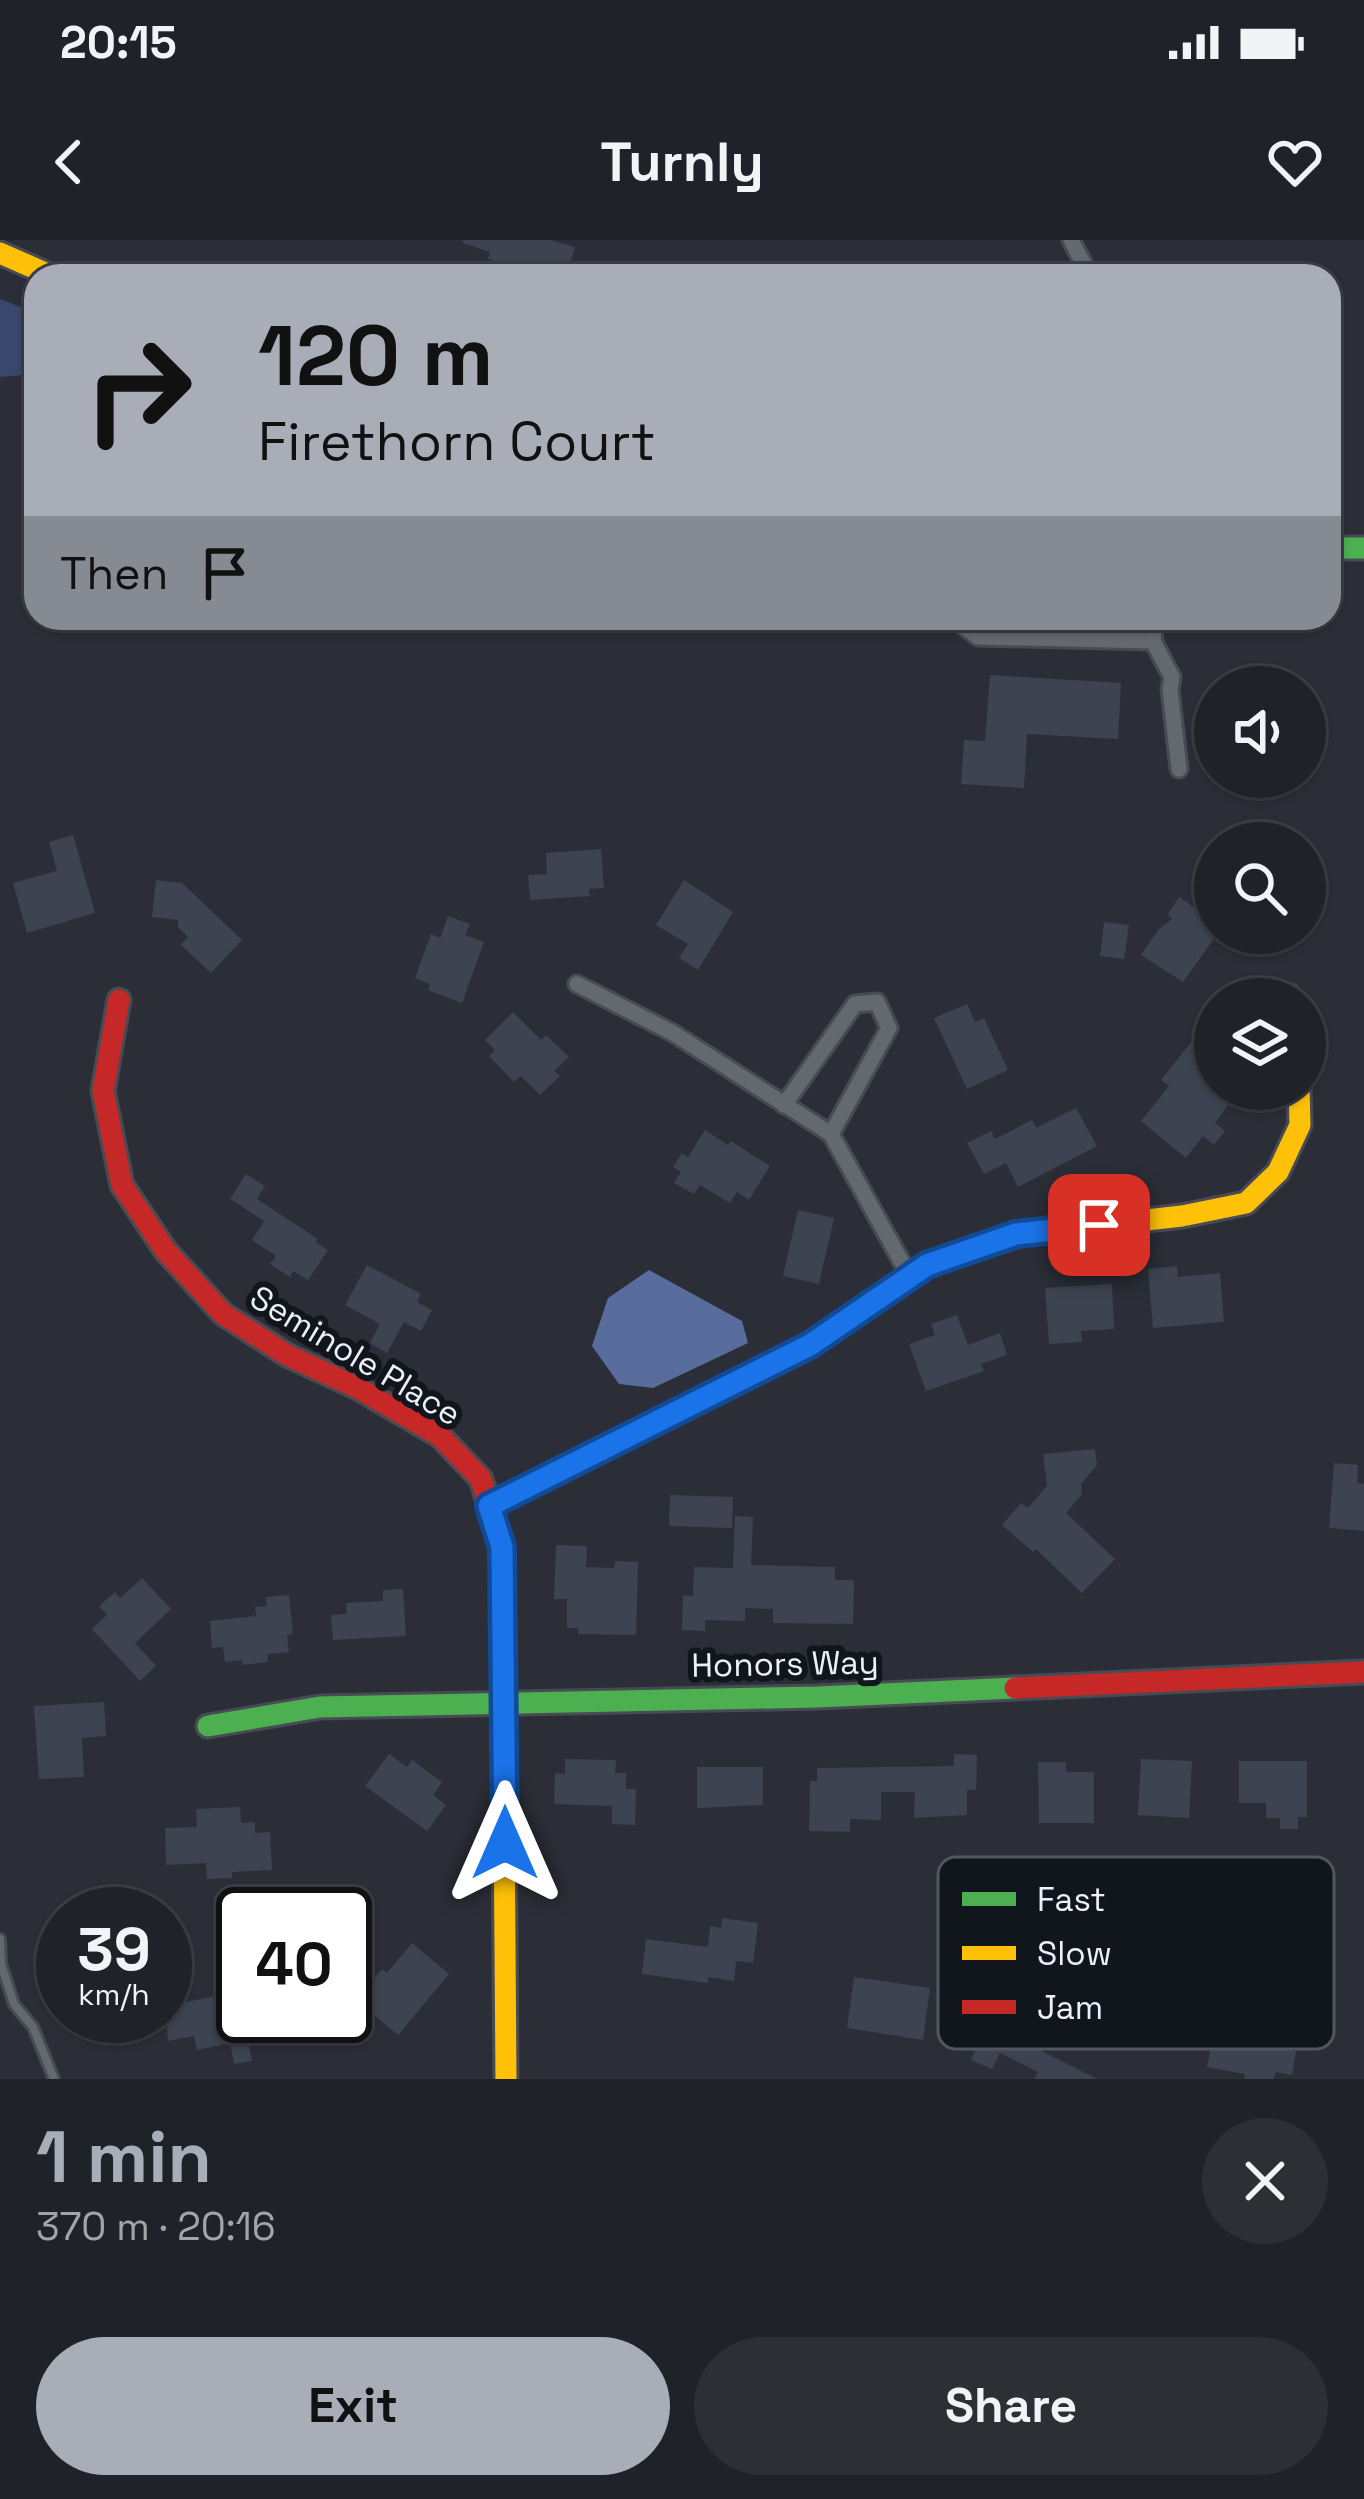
<!DOCTYPE html>
<html lang="en">
<head>
<meta charset="utf-8">
<style>
	:root { --surface:#202229; --page:#2d2f35; --text:#f1f3f6; --muted:#a2a4a8; --line:#3d3f46; --accent:#a8adb7 }
	body { margin:0; font-family:"Space Grotesk",sans-serif; background:var(--page); color:var(--text); height:100vh; display:flex; flex-direction:column; font-size:45px; white-space:nowrap }
	* { box-sizing:border-box; margin:0 }
	p { font-size:39px; color:var(--muted) }
	.icon { flex:none; width:66px; height:66px; fill:none; stroke:currentColor; stroke-width:2; stroke-linecap:round; stroke-linejoin:round }
	.map { position:relative; height:1839px; overflow:hidden }
	.side { display:flex; flex-direction:column; background:var(--surface); flex:1 }
	.side>* { flex:none }
	.top-card { position:absolute; left:24px; top:24px; width:1317px; height:366px; border-radius:36px; box-shadow:0 3px 9px #0004,0 0 0 3px var(--line); background:#a8adb7; color:#111; overflow:hidden }
	.controls { position:absolute; left:1194px; top:426px; display:grid; gap:24px }
	.controls a { display:grid; place-items:center; width:132px; height:132px; border-radius:50%; background:var(--surface); box-shadow:0 3px 9px #0004,0 0 0 3px var(--line); font-size:60px }
	.speed { position:absolute; left:36px; top:1647px; display:flex; gap:24px; font-size:60px; font-weight:700; text-align:center }
	.speed>* { display:grid; place-content:center; width:156px; height:156px; border-radius:50%; background:var(--surface); box-shadow:0 3px 9px #0004,0 0 0 3px var(--line); line-height:1 }
	.speed small { font-size:30px; font-weight:400 }
	.speed .limit { border:6px solid #111; border-radius:18px; background:#fff; color:#111 }
	.pin { position:absolute; display:grid; place-items:center; width:102px; height:102px; color:#fff; margin:-51px; border-radius:24px; box-shadow:0 6px 18px #0006 }
	.me { position:absolute; width:132px; margin:-66px; rotate:0deg; stroke-linejoin:round; filter:drop-shadow(0 0 9px #0008) }
	.turn { display:flex; align-items:center; gap:42px; height:252px; padding:0 36px; font-size:54px }
	.turn .icon { width:156px; height:156px; stroke-width:2.5 }
	.turn b { display:block; font-size:84px; line-height:102px }
	.then { display:flex; align-items:center; height:114px; padding:0 36px; background:#0003; gap:24px; font-size:45px }
	.round { display:grid; place-items:center; flex:none; width:126px; height:126px; border-radius:63px; background:var(--page) }
	.summary { display:flex; align-items:center; justify-content:space-between; height:204px; padding:0 36px }
	h1 { font-size:72px; font-weight:800; line-height:90px; color:var(--accent) }
	.action { display:flex; gap:24px; margin-top:auto; padding:24px 36px }
	.action a { flex:1; height:138px; border-radius:72px; background:var(--accent); color:#111; font-size:48px; font-weight:800; line-height:138px; text-align:center }
	.action a+a { background:var(--page); color:var(--text) }
	.status { display:flex; justify-content:space-between; align-items:center; height:84px; padding:0 60px; background:var(--surface); direction:ltr }
	.status svg { height:33px; fill:currentColor }
	header { display:flex; justify-content:space-between; align-items:center; height:156px; padding:0 36px; background:var(--surface); font-size:54px; font-weight:800 }
	.map>svg:first-child { display:block }
	.green { fill:#38476b }
	.water { fill:#586c9d }
	.building { fill:#3d4350 }
	.lines { fill:none; stroke-linecap:round; stroke-linejoin:round }
	.lane-casing { stroke:#484b53; stroke-width:14 }
	.street-casing { stroke:#484b53; stroke-width:21 }
	.fast-casing { stroke:#484b53; stroke-width:27 }
	.slow-casing { stroke:#484b53; stroke-width:27 }
	.jam-casing { stroke:#484b53; stroke-width:27 }
	.lane { stroke:#64686f; stroke-width:8 }
	.street { stroke:#64686f; stroke-width:15 }
	.fast { stroke:#4caf50; stroke-width:21 }
	.slow { stroke:#ffc107; stroke-width:21 }
	.jam { stroke:#c62828; stroke-width:21 }
	.route-casing { stroke:#114b97; stroke-width:30 }
	.route { stroke:#1a73e8; stroke-width:21 }
	.labels { text-anchor:middle; stroke-width:12; stroke-linejoin:round; paint-order:stroke }
	.street-label { font-size:33px; fill:#ebf1fc; stroke:#11151c }
	.key { fill:#11151c; stroke:#52575f; stroke-width:3 }
	.key-label { font-size:33px; fill:#ebf1fc }
</style>
</head>
<body>
<div class="status"><b>20:15</b><svg viewBox="0 0 49 12"><path d="M0 12V9h3v3zM5 12V6h3v6zM10 12V3h3v9zM15 12V0h3v12zM26 1h20v11H26zM47 4h2v5h-2z"/></svg></div>
<header><svg class="icon" aria-label="back" viewBox="0 0 24 24"><path d="M15 5l-7 7 7 7"/></svg>Turnly<svg class="icon" aria-label="heart" viewBox="0 0 24 24"><path d="M12 20l-8-8c-3-5 5-10 8-4 3-6 11-1 8 4z"/></svg></header>
<div class="map">
<svg width="1364" height="1839" viewBox="0 0 1364 1839">
	<rect width="100%" height="100%" fill="#2b2e37"/>
	<!-- green -->
	<path class="green" d="M0 59 36 73V134L0 137Z"/>
	<!-- water -->
	<path class="water" d="M649 1030 742 1081 748 1103 653 1148 619 1144 592 1106 608 1058Z"/>
	<!-- building -->
	<g class="building">
		<path d="M463 0H550L575 7 567 33 528 22 526 30 488 19 490 12 463 3Z"/>
		<path d="M990 435 1121 443 1118 499 1027 494 1024 548 961 544 964 500 985 501Z"/>
		<path d="M73 595 95 673 27 693 13 643 57 631 49 602Z"/>
		<path d="M601 609 604 648 589 649 590 656 530 660 528 635 547 634 546 613Z"/>
		<path d="M156 640 182 643 242 700 211 733 181 705 188 697 178 687V680L152 677Z"/>
		<path d="M684 640 733 672 698 730 679 718 688 704 656 685Z"/>
		<path d="M1179 657 1215 681V697L1183 742 1141 715 1159 689 1172 679 1168 674Z"/>
		<path d="M448 676 470 684 465 695 484 702 462 763 428 750 430 744 415 738 431 694 440 698Z"/>
		<path d="M1104 682 1129 685 1124 719 1100 716Z"/>
		<path d="M967 764 975 782 984 778 1008 830 967 849 934 778Z"/>
		<path d="M513 772 541 800 546 795 569 817 554 831 560 836 540 855 521 836 514 842 489 816 495 810 485 800Z"/>
		<path d="M1196 796 1215 811V849H1239L1215 883 1225 891 1214 905 1203 896 1186 918 1141 881 1169 846 1161 840Z"/>
		<path d="M1076 868 1097 906 1018 947 1006 923 984 934 967 903 991 891 995 899 1032 880 1036 888Z"/>
		<path d="M705 890 728 905 731 901 770 926 749 960 737 952 730 963 700 945 694 954 674 943 681 932 673 927 682 913 688 917Z"/>
		<path d="M246 934 265 946 257 959 318 999 316 1002 328 1010 308 1040 293 1031 290 1037 270 1024 276 1016 252 1000 264 981 230 959Z"/>
		<path d="M798 970 834 978 819 1044 783 1036Z"/>
		<path d="M367 1025 421 1054 417 1062 432 1070 421 1091 404 1082 387 1113 370 1103 380 1084 345 1065Z"/>
		<path d="M1177 1026 1178 1037 1220 1033 1224 1082 1153 1088 1148 1029Z"/>
		<path d="M1112 1044 1114 1089 1081 1091 1082 1102 1049 1104 1045 1048Z"/>
		<path d="M957 1075 968 1105 1000 1093 1007 1115 981 1124 984 1131 926 1151 909 1104 935 1095 931 1084Z"/>
		<path d="M1095 1209 1097 1225 1081 1244 1082 1254 1066 1273 1115 1319 1082 1353 1036 1309 1033 1312 1002 1285 1021 1263 1028 1268 1047 1246 1043 1214Z"/>
		<path d="M1334 1223 1358 1225 1357 1243 1364 1244V1291L1329 1288Z"/>
		<path d="M670 1255 733 1257 732 1288 669 1286Z"/>
		<path d="M735 1276 753 1277 751 1325 835 1327V1340H854L853 1384 773 1383V1369L745 1368V1381L705 1380V1391L682 1390 683 1355 693 1356 694 1327 733 1328Z"/>
		<path d="M556 1305 587 1306 586 1327 614 1328 615 1321 638 1322 636 1395 578 1394V1388H567V1359H554Z"/>
		<path d="M142 1338 171 1369 135 1403 156 1426 140 1441 92 1389 107 1375 99 1366 115 1352 120 1358Z"/>
		<path d="M403 1349 406 1396 333 1400 331 1375 347 1374 346 1363 383 1361V1350Z"/>
		<path d="M289 1355 293 1394 287 1395 289 1412 267 1414 268 1422 242 1425V1420L225 1422 223 1407 212 1408 210 1381 256 1376 255 1367 267 1366 266 1357Z"/>
		<path d="M104 1462 106 1496 82 1498 84 1537 39 1539 34 1466Z"/>
		<path d="M389 1514 407 1527 412 1520 442 1542 433 1555 446 1565 427 1591 365 1546Z"/>
		<path d="M954 1514 977 1515 976 1550H967V1575L914 1578 915 1552H881V1580L850 1579V1592L809 1591 810 1541H817V1528L954 1526Z"/>
		<path d="M565 1519 616 1520 615 1533H626V1549H636L635 1585 612 1584V1566L554 1564 555 1533 565 1534Z"/>
		<path d="M1141 1519 1192 1521 1189 1578 1138 1575Z"/>
		<path d="M1239 1521H1307V1577H1298V1589H1280V1578H1266V1563H1239Z"/>
		<path d="M1038 1522H1066V1532H1094V1583H1039Z"/>
		<path d="M697 1527H763V1565L697 1568Z"/>
		<path d="M240 1567 241 1583 255 1582V1593L270 1592 272 1630 232 1632V1638L207 1639 206 1623 166 1625 165 1588 197 1587 196 1569Z"/>
		<path d="M722 1678 758 1683 753 1723 736 1721 734 1741 708 1737V1743L642 1734 646 1699 708 1707 710 1686 721 1688Z"/>
		<path d="M412 1703 449 1734 398 1795 366 1768 372 1761 350 1742 360 1730 372 1741 382 1729 387 1733Z"/>
		<path d="M854 1737 930 1748 923 1800 847 1788Z"/>
		<path d="M243 1751V1776H274L278 1795 248 1801 252 1821 234 1824 230 1803 197 1810 194 1796 168 1801 165 1766Z"/>
		<path d="M984 1791 1023 1809 1026 1803 1097 1839H1034L1038 1832 1000 1813 992 1829 971 1820Z"/>
		<path d="M1213 1796 1296 1811 1292 1835 1276 1832 1274 1839H1244L1245 1834 1207 1827Z"/>
	</g>
	<g class="lines">
		<!-- lane casing -->
		<g class="lane-casing">
			<path id="lane" d="M0 1699 1 1724 14 1764 33 1787 54 1839"/>
		</g>
		<!-- street casing -->
		<g class="street-casing">
			<g id="street">
				<path d="M1071 0 1090 36"/>
				<path d="M953 378 978 397 1153 401"/>
				<path d="M1155 378 1153 401 1172 437 1170 449 1179 529"/>
				<path d="M577 744 673 793 831 894 910 1037"/>
				<path d="M1291 753 1292 759"/>
				<path d="M784 865 855 764 877 762 889 788 831 894"/>
			</g>
		</g>
		<!-- fast casing -->
		<g class="fast-casing">
			<g id="fast">
				<path d="M1329 308H1364"/>
				<path d="M489 1266 810 1105 927 1025 1022 994"/>
				<path d="M208 1486 320 1467 818 1457 1015 1448"/>
			</g>
		</g>
		<!-- slow casing -->
		<g class="slow-casing">
			<g id="slow">
				<path d="M0 13 52 36"/>
				<path d="M1022 994 1182 976 1246 963 1278 932 1300 885 1299 849"/>
				<path d="M503 1443 506 1839"/>
			</g>
		</g>
		<!-- jam casing -->
		<g class="jam-casing">
			<g id="jam">
				<path d="M119 760 103 851 122 945 165 1010 223 1074 287 1115 358 1148 440 1196 481 1239 502 1307 503 1443"/>
				<path d="M1015 1448 1364 1432"/>
			</g>
		</g>
		<!-- lane -->
		<use href="#lane" class="lane"/>
		<!-- street -->
		<use href="#street" class="street"/>
		<!-- fast -->
		<use href="#fast" class="fast"/>
		<!-- slow -->
		<use href="#slow" class="slow"/>
		<!-- jam -->
		<use href="#jam" class="jam"/>
	</g>
	<g class="lines">
		<!-- route casing -->
		<g class="route-casing">
			<path id="route" d="M505 1603 502 1307 489 1266 810 1105 927 1025 1016 994 1099 985"/>
		</g>
		<!-- route -->
		<use href="#route" class="route"/>
	</g>
	<g class="labels">
		<!-- street labels -->
		<g class="street-label">
			<text transform="translate(356 1115) rotate(31)" y="12">Seminole Place</text>
			<text transform="translate(785 1423) rotate(-1)" y="12">Honors Way</text>
		</g>
	</g>
	<!-- legend -->
	<rect x="938" y="1617" width="396" height="192" rx="18" class="key"/>
	<rect x="962" y="1652" width="54" height="14" fill="#4caf50"/>
	<rect x="962" y="1706" width="54" height="14" fill="#ffc107"/>
	<rect x="962" y="1760" width="54" height="14" fill="#c62828"/>
	<g class="key-label">
		<text x="1037" y="1671">Fast</text>
		<text x="1037" y="1725">Slow</text>
		<text x="1037" y="1779">Jam</text>
	</g>
</svg>
<div class="controls">
<a><svg class="icon" aria-label="sound" viewBox="0 0 24 24"><path d="M4 9h4l5-4v14l-5-4H4zM17 9q2 3 0 6"/></svg></a>
<a><svg class="icon" aria-label="search" viewBox="0 0 24 24"><circle cx="10" cy="10" r="6"/><path d="M15 15l6 6"/></svg></a>
<a><svg class="icon" aria-label="layers" viewBox="0 0 24 24"><path d="M12 4l9 5-9 5-9-5zM3 14l9 5 9-5"/></svg></a>
</div>
<div class="speed"><div>39<small>km/h</small></div><div class="limit">40</div></div>
<div class="pin" style="left:1099px;top:985px;background:#d93025"><svg class="icon" aria-label="arrive" viewBox="0 0 24 24"><path d="M6 21V4h12l-3 4 3 4H6"/></svg></div>
<svg class="me" style="left:505px;top:1603px" viewBox="-20 -20 40 40"><path d="M0-17L14 15 0 8-14 15z" fill="#1a73e8" stroke="#fff" stroke-width="4"/></svg>
<div class="top-card">
<div class="turn"><svg class="icon" aria-label="right" viewBox="0 0 24 24"><path d="M7 20v-9h11M14 6l5 5-5 5"/></svg><div><b>120 m</b>Firethorn Court</div></div>
<div class="then">Then<svg class="icon" aria-label="arrive" viewBox="0 0 24 24"><path d="M6 21V4h12l-3 4 3 4H6"/></svg></div>
</div>
</div>
<section class="side">
<div class="summary"><div><h1>1 min</h1><p>370 m · 20:16</p></div><a class="round"><svg class="icon" aria-label="close" viewBox="0 0 24 24"><path d="M6 6l12 12M18 6L6 18"/></svg></a></div>
<div class="action"><a>Exit</a><a>Share</a></div>
</section>
</body>
</html>
